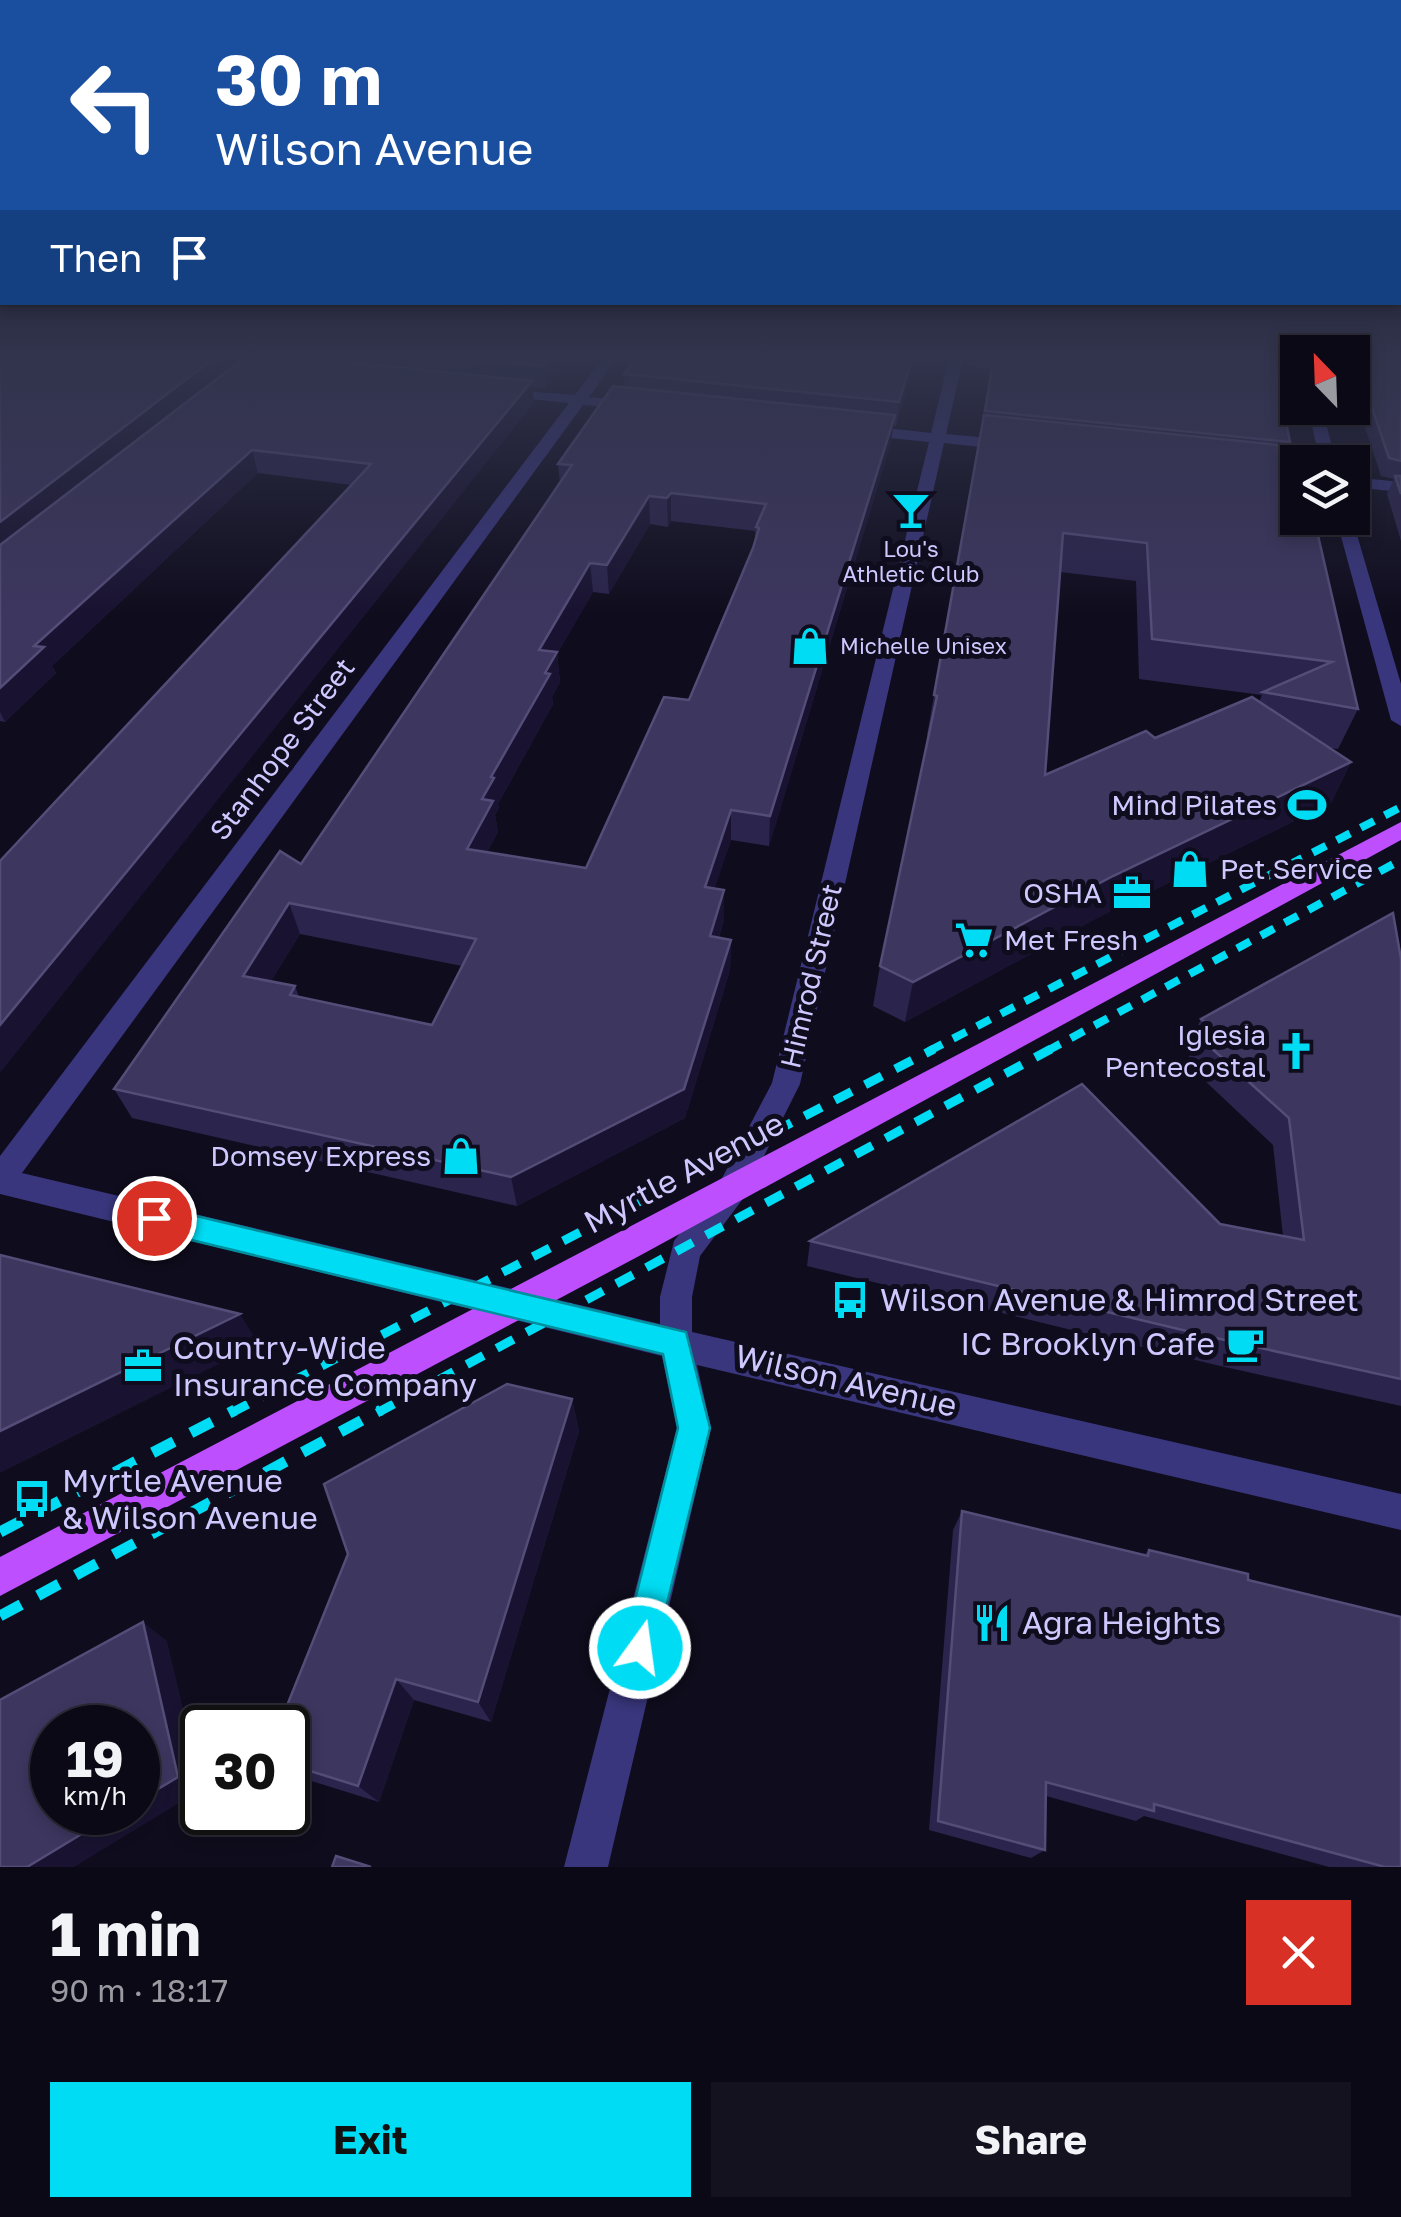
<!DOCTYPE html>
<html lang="en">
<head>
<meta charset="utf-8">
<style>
	:root { --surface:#0b0916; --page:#14121f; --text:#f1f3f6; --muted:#9a9aa1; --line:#2b2a35; --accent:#00dcf3 }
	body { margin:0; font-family:"Golos Text",sans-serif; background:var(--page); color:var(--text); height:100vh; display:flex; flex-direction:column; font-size:38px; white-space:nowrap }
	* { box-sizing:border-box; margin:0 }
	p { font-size:32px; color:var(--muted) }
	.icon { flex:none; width:55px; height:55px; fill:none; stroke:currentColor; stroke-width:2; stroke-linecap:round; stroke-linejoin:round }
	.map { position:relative; height:1867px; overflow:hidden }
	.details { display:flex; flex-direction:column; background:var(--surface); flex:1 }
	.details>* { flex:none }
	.banner { position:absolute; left:0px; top:0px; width:1402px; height:305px; box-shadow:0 5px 15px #0003,0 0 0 2px var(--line); background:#1a4fa0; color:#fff; overflow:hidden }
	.needle { width:65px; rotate:337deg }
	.buttons { position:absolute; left:1280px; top:335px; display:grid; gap:20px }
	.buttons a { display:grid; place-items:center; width:90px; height:90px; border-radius:0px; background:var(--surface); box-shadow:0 5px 15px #0003,0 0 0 2px var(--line); font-size:50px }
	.speed { position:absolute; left:30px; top:1705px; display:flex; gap:20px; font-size:50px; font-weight:700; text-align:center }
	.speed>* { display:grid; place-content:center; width:130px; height:130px; border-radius:50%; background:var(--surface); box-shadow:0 5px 15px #0003,0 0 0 2px var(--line); line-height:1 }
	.speed small { font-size:25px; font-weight:400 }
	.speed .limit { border:5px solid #111; border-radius:15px; background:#fff; color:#111 }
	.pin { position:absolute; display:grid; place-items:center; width:85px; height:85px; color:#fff; margin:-42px; border:5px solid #fff; border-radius:50%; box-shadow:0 2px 10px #0007 }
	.me { position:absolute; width:110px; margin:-55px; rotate:14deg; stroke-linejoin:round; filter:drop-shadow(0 0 8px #0008) }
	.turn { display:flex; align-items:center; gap:35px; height:210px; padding:0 50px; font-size:45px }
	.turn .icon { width:130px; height:130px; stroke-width:2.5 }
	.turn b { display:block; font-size:70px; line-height:85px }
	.then { display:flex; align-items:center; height:95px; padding:0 50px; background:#0003; gap:20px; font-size:38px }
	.round { display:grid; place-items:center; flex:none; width:105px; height:105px; border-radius:0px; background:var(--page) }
	.summary { display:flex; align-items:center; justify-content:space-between; height:170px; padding:0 50px }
	h1 { font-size:60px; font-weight:700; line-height:75px }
	.cta { display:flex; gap:20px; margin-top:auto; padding:20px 50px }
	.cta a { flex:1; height:115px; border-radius:0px; background:var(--accent); color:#111; font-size:40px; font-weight:700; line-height:115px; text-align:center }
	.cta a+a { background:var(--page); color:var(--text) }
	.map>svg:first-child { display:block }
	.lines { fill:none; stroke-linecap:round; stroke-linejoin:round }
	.minor { fill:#39367d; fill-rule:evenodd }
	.major { fill:#bd4fff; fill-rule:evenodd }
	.rail-far2 { stroke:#00dcf3; stroke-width:8; stroke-dasharray:15 12; stroke-linecap:butt }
	.rail-far1 { stroke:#00dcf3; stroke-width:9; stroke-dasharray:19 15; stroke-linecap:butt }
	.rail { stroke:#00dcf3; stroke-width:11; stroke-dasharray:24 19; stroke-linecap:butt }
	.wall { fill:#2b244c; fill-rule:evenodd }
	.shaded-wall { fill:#191331 }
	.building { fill:#3d365f; stroke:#544d78; stroke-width:2.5; fill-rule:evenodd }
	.route { fill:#00dcf3; stroke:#008f9e; stroke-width:2.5 }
	.labels { text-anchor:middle; stroke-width:10; stroke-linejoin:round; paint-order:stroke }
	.far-poi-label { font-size:22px; fill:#cec8ff; stroke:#0f0c1d }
	.street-label { font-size:28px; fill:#cec8ff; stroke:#0f0c1d }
	.poi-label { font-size:28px; fill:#cec8ff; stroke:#0f0c1d; text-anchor:end }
	.near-street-label { font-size:32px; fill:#cec8ff; stroke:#0f0c1d }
	.near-poi-label { font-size:32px; fill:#cec8ff; stroke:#0f0c1d; text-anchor:start }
</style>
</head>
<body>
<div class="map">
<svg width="1401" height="1867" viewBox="0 0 1401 1867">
	<rect width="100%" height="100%" fill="#0f0c1d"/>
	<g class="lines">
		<!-- minor -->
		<g class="minor">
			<path d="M605 355H619L589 397 636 402 641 403V409L583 405 22 1173 660 1324V1297L674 1241 720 1182 772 1083 929 442 860 435 852 430 860 425 931 433 950 355H964L946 434 1009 440 1017 445 1009 450 944 443 800 1084 742 1200 700 1256 692 1297V1332L1401 1494V1530L697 1365 711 1428 608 1867H564L677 1428 662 1356 0 1194V1156L569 403 502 396 495 392 497 389 575 395Z"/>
			<path d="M1308 408H1322L1336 462H1320Z"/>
			<path d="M1352 477 1401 482V492L1352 487Z"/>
			<path d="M1336 518H1352L1401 684V726L1391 720Z"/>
		</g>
		<!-- major -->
		<path class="major" d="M1401 822V840L641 1255 0 1596V1557Z"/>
		<!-- rail-far2 -->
		<g class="rail-far2">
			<path d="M929 1051 1401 807"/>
			<path d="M1047 1051 1401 860"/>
		</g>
		<!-- rail-far1 -->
		<g class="rail-far1">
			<path d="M231 1413 934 1049"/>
			<path d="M377 1413 1051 1049"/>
		</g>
		<!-- rail -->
		<g class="rail">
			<path d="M0 1532 235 1410"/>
			<path d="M0 1616 381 1410"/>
		</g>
	</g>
	<!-- wall -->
	<g class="wall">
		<path d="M0 355H573L546 388 532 387 534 403 352 485 258 473 52 666 56 673 5 722 0 721ZM227 356 238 357H245L231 368Z"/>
		<path d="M638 355H947L944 362 916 358 896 426 893 425 891 442 769 846 731 840 714 888 724 890V920L719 937 731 940 730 970 685 1118 517 1206 132 1118 114 1089 301 864 560 484 558 464 625 387 624 374ZM671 521 755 531V541L689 700 586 868 487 852 498 832 495 815 499 808 498 804 553 704 552 697 560 682 557 654 593 592 609 594 650 524 668 527ZM300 934 462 966 432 1025 299 997 295 986 271 981Z"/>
		<path d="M967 355H1113L1180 361 1181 355H1273L1290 442 1288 446 1358 709 1338 749 1330 748 1351 762 1331 803 1099 917 905 1022 873 1006 880 966 929 736 927 735 991 369 966 365ZM1060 572 1136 581 1139 679 1262 695 1259 702 1155 738 1045 775Z"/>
		<path d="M1352 355H1401V541L1387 494 1394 479 1381 476 1352 388Z"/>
		<path d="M1401 959V1406L1216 1365 807 1266 810 1241 1220 1224 1283 1236 1273 1145 1186 1063 1192 1050 1188 1046 1201 1019Z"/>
		<path d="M572 1399 579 1431 491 1722 414 1700 379 1802 292 1775 288 1772V1728Z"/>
		<path d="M962 1511 1144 1555 1149 1550 1248 1580 1401 1867H1329L1144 1816 1136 1821 1046 1796 1045 1850 1031 1858 929 1830 953 1530Z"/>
	</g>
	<!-- shaded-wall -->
	<g class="shaded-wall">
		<path d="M218 355H227L231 371 0 555V522Z"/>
		<path d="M554 355H573L546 388 544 366Z"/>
		<path d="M913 355H916V358L896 426 899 402Z"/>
		<path d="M532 381 534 403 0 1073V1025Z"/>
		<path d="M895 415 891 442 769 846 770 816Z"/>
		<path d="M252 450 258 473 52 666 56 673 5 722 0 712V688L34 646Z"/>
		<path d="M671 493V521L668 527 667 498Z"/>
		<path d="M649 496 650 524 609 594 607 565Z"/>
		<path d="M590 563 593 592 557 654 560 682 552 697 553 704 498 804 499 808 495 815 498 832 473 880 467 849 482 799 539 650Z"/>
		<path d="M1351 762 1331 803 1099 917 905 1022 913 982 1113 876Z"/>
		<path d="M731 810V840L705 918V887Z"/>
		<path d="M724 890V920L710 966V936Z"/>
		<path d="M289 903 300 934 256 1006 243 976Z"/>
		<path d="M731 940 730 970 685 1118 517 1206 511 1177Z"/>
		<path d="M240 1314 259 1344 0 1473V1431Z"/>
		<path d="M572 1399 579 1431 491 1722 478 1702Z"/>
		<path d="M143 1622 167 1641 202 1789 74 1867H27L118 1812H138Z"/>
		<path d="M396 1679 414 1700 379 1802 358 1786Z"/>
	</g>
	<!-- building -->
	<g class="building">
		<path d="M0 355H218L0 522Z"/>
		<path d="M248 355H278L532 381 0 1025V861L371 464 252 450 34 646 44 647 0 688V545Z"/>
		<path d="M430 355H554L544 366Z"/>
		<path d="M638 355H913L899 402 624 374Z"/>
		<path d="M994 355H1113L1188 361V355H1273L1290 442 985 411Z"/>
		<path d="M1354 355H1401V461L1389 458Z"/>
		<path d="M613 386 895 415 770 816 731 810 705 887 724 890 710 936 731 940 684 1089 511 1177 114 1089 280 851 301 864 572 465 558 464ZM671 493 766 504 756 527 759 528 753 548 689 700 664 697 586 868 467 849 493 801 482 799 494 778 491 777 550 674 545 673 557 652 539 650 590 563 607 565 649 496 667 498ZM289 903 476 939 432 1025 290 995 295 986 243 976Z"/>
		<path d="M984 415 1298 447 1302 462H1298V518H1314L1358 709 1263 692 1332 662 1152 639 1147 543 1063 533 1045 775 1146 731 1155 738 1252 697 1351 762 1113 876 913 982 880 966 937 696 934 695Z"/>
		<path d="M1395 476H1401V494Z"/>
		<path d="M1393 913 1401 959V1379L1233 1342 810 1241 1082 1084 1220 1224 1304 1240 1289 1118 1199 1037 1213 1029 1201 1019Z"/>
		<path d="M0 1255 240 1314 0 1431Z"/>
		<path d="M507 1384 572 1399 478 1702 396 1679 358 1786 288 1764V1728H278L348 1554 324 1484Z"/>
		<path d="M962 1511 1148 1556 1149 1550 1248 1574V1580L1401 1617V1867H1385L1154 1804V1811L1046 1782 1045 1850 938 1821Z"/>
		<path d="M143 1622 178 1777 138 1801V1728H52V1812H118L27 1867H0V1700Z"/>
		<path d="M336 1856 371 1867H332Z"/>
	</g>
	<!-- sky -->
	<linearGradient id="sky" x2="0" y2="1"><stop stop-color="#080710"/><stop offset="0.58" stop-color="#31344c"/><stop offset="1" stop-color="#31344c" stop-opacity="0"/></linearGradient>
	<rect width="1401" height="616" fill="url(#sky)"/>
	<!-- route -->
	<path class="route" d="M154 1206 686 1332 710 1428 653 1660 640 1666 628 1660 623 1648 678 1428 663 1354 154 1231 144 1227 140 1218 144 1210Z"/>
	<!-- icons -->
	<defs>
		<g id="bar-bare" transform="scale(3)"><path d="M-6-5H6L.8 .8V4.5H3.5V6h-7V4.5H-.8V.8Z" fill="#00dcf3" stroke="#0f0c1d" stroke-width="2.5" paint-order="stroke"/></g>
		<g id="shop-bare" transform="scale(3)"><path d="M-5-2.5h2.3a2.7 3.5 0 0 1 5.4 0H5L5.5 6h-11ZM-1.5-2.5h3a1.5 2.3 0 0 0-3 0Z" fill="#00dcf3" stroke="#0f0c1d" stroke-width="2.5" paint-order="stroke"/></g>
		<g id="stadium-bare" transform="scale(3)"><path d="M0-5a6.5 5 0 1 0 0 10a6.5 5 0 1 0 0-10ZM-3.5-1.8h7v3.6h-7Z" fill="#00dcf3" stroke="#0f0c1d" stroke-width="2.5" paint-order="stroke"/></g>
		<g id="office-bare" transform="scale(3)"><path d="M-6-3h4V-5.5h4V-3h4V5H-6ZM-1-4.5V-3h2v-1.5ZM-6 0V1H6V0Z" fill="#00dcf3" stroke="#0f0c1d" stroke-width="2.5" paint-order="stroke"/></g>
		<g id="supermarket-bare" transform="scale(3)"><path d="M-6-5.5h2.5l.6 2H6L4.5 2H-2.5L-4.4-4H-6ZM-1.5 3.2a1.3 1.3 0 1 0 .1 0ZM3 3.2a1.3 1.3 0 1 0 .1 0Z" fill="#00dcf3" stroke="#0f0c1d" stroke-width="2.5" paint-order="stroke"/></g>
		<g id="church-bare" transform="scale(3)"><path d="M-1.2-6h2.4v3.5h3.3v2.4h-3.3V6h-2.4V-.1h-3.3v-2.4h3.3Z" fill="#00dcf3" stroke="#0f0c1d" stroke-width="2.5" paint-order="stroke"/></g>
		<g id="bus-bare" transform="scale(3)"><path d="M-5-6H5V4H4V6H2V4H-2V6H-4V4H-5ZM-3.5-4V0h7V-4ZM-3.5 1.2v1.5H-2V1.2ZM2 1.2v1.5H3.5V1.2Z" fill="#00dcf3" stroke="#0f0c1d" stroke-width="2.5" paint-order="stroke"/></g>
		<g id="cafe-bare" transform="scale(3)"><path d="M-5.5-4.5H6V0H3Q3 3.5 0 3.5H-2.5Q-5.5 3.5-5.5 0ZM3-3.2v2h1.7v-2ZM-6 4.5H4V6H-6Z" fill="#00dcf3" stroke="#0f0c1d" stroke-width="2.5" paint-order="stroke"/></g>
		<g id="restaurant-bare" transform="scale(3)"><path d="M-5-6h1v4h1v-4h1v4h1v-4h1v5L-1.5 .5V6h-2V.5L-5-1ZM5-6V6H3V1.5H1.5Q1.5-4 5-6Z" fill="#00dcf3" stroke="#0f0c1d" stroke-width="2.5" paint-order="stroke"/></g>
	</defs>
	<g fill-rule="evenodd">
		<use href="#bar-bare" x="911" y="510"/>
		<use href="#shop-bare" x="810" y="646"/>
		<use href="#stadium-bare" x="1307" y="805"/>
		<use href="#shop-bare" x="1190" y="869"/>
		<use href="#office-bare" x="1132" y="893"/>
		<use href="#supermarket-bare" x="974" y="940"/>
		<use href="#church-bare" x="1296" y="1051"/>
		<use href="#shop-bare" x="461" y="1156"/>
		<use href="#bus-bare" x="850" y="1300"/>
		<use href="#cafe-bare" x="1245" y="1344"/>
		<use href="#office-bare" x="143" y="1366"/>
		<use href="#bus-bare" x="32" y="1499"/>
		<use href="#restaurant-bare" x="992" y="1623"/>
	</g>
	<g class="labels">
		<!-- far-poi labels -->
		<g class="far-poi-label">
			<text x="911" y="557">Lou's<tspan x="911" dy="25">Athletic Club</tspan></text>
			<text x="840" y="654" text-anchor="start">Michelle Unisex</text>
		</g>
		<!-- street labels -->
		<g class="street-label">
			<text transform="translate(282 749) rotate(-53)" y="10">Stanhope Street</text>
			<text transform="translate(811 976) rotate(-77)" y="10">Himrod Street</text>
		</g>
		<!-- poi labels -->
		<g class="poi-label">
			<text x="1277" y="815">Mind Pilates</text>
			<text x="1220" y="879" text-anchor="start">Pet Service</text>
			<text x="1102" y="903">OSHA</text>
			<text x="1004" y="950" text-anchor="start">Met Fresh</text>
			<text x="1266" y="1045">Iglesia<tspan x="1266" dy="32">Pentecostal</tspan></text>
			<text x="431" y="1166">Domsey Express</text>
		</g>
		<!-- near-street labels -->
		<g class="near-street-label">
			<text transform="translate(684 1173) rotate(-28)" y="11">Myrtle Avenue</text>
			<text transform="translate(846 1381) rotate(13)" y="11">Wilson Avenue</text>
		</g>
		<!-- near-poi labels -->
		<g class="near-poi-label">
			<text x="880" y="1311">Wilson Avenue &amp; Himrod Street</text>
			<text x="1215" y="1355" text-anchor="end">IC Brooklyn Cafe</text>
			<text x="173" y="1359">Country-Wide<tspan x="173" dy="37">Insurance Company</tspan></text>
			<text x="62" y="1492">Myrtle Avenue<tspan x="62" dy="37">&amp; Wilson Avenue</tspan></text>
			<text x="1022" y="1634">Agra Heights</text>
		</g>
	</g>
</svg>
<div class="buttons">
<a><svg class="needle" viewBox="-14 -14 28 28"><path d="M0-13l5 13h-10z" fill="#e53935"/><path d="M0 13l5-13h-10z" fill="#9a9aa1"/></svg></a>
<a><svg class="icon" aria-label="layers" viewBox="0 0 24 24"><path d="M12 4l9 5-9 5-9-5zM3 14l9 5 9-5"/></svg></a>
</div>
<div class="speed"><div>19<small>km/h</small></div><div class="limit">30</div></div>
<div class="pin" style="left:154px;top:1218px;background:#d93025"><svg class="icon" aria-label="arrive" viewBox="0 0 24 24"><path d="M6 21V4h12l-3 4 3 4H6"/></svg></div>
<svg class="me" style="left:640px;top:1648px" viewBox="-20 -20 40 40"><circle r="17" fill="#00dcf3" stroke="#fff" stroke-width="3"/><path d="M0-11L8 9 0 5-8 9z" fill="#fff"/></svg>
<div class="banner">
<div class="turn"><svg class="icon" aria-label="left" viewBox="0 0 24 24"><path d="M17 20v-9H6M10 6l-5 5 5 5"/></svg><div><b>30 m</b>Wilson Avenue</div></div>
<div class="then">Then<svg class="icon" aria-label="arrive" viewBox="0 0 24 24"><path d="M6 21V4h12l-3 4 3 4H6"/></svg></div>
</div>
</div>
<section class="details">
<div class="summary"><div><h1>1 min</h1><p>90 m · 18:17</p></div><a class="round" style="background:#d93025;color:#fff"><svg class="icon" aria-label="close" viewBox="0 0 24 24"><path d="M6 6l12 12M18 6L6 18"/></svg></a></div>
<div class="cta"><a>Exit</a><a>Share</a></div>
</section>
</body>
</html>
